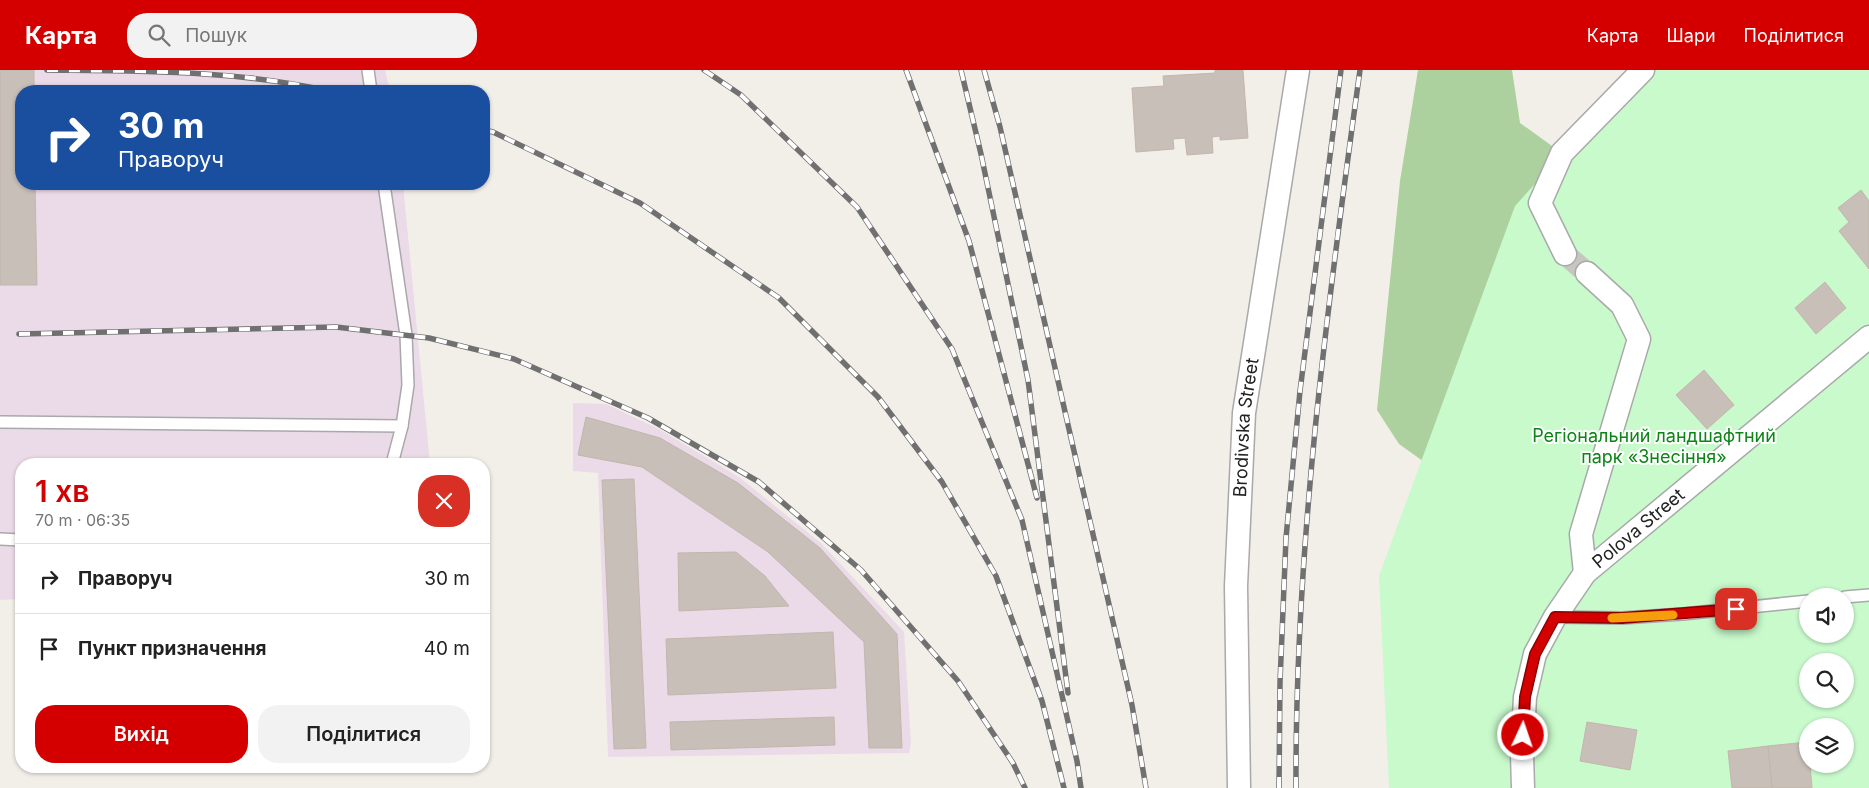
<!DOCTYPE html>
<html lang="uk">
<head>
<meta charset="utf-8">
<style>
	:root { --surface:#fff; --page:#f2f2f2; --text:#222; --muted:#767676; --line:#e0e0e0; --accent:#d40000 }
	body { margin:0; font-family:Inter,sans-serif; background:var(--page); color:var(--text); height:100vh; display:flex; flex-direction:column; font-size:19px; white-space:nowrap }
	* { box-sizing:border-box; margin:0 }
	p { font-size:16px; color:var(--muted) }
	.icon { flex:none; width:28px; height:28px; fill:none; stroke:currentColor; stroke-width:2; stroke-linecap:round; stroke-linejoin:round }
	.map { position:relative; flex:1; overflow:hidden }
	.drawer { position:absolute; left:15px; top:388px; width:475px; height:315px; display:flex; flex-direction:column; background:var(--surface); border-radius:20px; box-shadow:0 1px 4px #0004 }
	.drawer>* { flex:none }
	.top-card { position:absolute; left:15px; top:15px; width:475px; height:105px; border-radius:20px; box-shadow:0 1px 4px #0004; background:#1a4fa0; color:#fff; overflow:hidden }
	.controls { position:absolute; left:1799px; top:518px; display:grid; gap:10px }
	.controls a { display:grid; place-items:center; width:55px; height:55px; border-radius:50%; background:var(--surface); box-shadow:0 1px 4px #0004; font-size:25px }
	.pin { position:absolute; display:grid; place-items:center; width:42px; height:42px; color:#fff; margin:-21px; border-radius:10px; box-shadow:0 2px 8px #0006 }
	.me { position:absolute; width:55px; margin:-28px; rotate:3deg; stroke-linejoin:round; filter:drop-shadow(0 0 4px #0008) }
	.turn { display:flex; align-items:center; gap:18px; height:105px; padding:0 20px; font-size:22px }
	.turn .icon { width:65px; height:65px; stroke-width:2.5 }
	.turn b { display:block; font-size:35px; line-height:42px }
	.round { display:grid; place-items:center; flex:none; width:52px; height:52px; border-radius:20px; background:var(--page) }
	.overview { display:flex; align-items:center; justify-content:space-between; height:85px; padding:0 20px }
	h1 { font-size:30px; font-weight:600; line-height:38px; color:var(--accent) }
	.action { display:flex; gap:10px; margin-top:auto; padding:10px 20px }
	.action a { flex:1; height:58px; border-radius:20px; background:var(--accent); color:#fff; font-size:20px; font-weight:600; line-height:58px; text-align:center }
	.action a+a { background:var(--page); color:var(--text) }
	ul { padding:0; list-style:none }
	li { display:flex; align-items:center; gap:15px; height:70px; padding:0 20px; border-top:1px solid var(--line) }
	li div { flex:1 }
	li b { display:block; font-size:19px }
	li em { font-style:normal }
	header { display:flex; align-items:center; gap:30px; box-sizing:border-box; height:70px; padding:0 25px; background:var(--accent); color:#fff }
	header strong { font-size:24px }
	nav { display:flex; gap:28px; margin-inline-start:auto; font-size:18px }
	.search { width:350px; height:45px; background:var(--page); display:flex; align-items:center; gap:12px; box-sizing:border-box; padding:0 18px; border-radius:20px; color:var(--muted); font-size:19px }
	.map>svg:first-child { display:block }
	.industrial { fill:#ebdbe8 }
	.forest { fill:#add19e }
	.park { fill:#c8facc; fill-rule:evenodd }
	.building { fill:#c7bfb8; stroke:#c4b6ab }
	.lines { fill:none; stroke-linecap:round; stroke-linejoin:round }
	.minor-tunnel { stroke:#c8c6c1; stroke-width:22; stroke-dasharray:22 11; stroke-linecap:butt }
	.service-casing { stroke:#a9a9a9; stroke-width:14 }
	.minor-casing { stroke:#a9a9a9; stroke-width:25 }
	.service { stroke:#fff; stroke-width:11 }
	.minor { stroke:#fff; stroke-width:22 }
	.rail-casing { stroke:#707070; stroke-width:5.5 }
	.rail { stroke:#fff; stroke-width:4; stroke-dasharray:11; stroke-linecap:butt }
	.route-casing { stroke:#8a0000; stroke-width:12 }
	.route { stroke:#d40000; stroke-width:9 }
	.slow { stroke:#f59e0b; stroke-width:9 }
	.labels { text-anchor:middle; stroke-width:4; stroke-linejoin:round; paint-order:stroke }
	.street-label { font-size:18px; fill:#222; stroke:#fff }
	.park-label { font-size:18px; fill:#0c8416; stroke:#fff }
</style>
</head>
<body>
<header>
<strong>Карта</strong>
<div class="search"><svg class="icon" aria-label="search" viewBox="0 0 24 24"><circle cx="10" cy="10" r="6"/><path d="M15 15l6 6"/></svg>Пошук</div>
<nav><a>Карта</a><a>Шари</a><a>Поділитися</a></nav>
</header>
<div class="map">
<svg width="1869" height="718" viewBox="0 0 1869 718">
	<rect width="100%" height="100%" fill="#f2efe9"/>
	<!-- industrial -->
	<g class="industrial">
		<path d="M0 0H385L390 21H21V114H403L430 394H21V529L0 530Z"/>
		<path d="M573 333 606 334 659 359 739 407 821 473 904 562 911 673 909 683 608 687 598 403 573 401Z"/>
	</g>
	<!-- forest -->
	<path class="forest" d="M1418 0H1512L1520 53 1591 104 1469 424 1399 374 1377 340 1400 111Z"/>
	<!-- park -->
	<path class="park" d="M1637 0H1869V718H1389L1379 506 1515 136ZM1808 526H1845V564H1808ZM1808 591H1845V629H1808ZM1808 656H1845V694H1808Z"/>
	<!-- building -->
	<g class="building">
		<path d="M0 0H34V21H21V114H35L37 215H0Z"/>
		<path d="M1215 0H1243L1248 68 1220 70V66L1212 67 1213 83 1187 85 1185 68 1173 69 1174 79 1136 82 1132 18 1164 16 1163 6 1215 3Z"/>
		<path d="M1861 120 1869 131V199L1839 161 1849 152 1838 138Z"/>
		<path d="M1825 212 1846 238 1816 264 1795 238Z"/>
		<path d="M1704 300 1734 335 1707 359 1676 325Z"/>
		<path d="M586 347 660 368 738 413 820 478 897 564 902 678H869L864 572 768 482 642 397 578 385Z"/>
		<path d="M634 409 646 678 614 679 602 410Z"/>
		<path d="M736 482 765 506 789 536 679 541 678 483Z"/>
		<path d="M833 562 836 618 668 625 666 569Z"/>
		<path d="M834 647 835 675 671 680 670 652Z"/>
		<path d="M1587 652 1637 660 1630 700 1580 691Z"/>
		<path d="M1807 672 1808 694H1810L1812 718H1772L1768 676Z"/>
		<path d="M1768 676 1772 718H1732L1728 681Z"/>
	</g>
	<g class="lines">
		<!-- minor-tunnel -->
		<path class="minor-tunnel" d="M1565 184 1587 203"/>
		<!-- service casing -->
		<g class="service-casing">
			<g id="service">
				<path d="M368 0 371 21"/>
				<path d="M384 114 406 265 408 315 402 356 392 394"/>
				<path d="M0 352 402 356"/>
				<path d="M0 469 21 470"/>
				<path d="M1845 527 1869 525"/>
				<path d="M1555 547 1622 548 1683 544 1808 531"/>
			</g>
		</g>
		<!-- minor casing -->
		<g class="minor-casing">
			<g id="minor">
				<path d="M1565 184 1540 133 1562 83 1643 0"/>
				<path d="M1585 503 1581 464 1639 269 1622 235 1587 203"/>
				<path id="s1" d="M1239 718 1236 516 1244 343 1298 0"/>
				<path id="s2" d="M1523 718 1522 684 1525 627 1535 584 1555 547 1585 503 1869 267"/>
			</g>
		</g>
		<!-- service -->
		<use href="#service" class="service"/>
		<!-- minor -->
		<use href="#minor" class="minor"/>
		<!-- rail casing -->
		<g class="rail-casing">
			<g id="rail">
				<path d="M47 0C141 1 237 0 329 21"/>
				<path d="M704 0 741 25 857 137 952 279 1022 450 1077 691 1081 718"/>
				<path d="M906 0 969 171 1037 428"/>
				<path d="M961 0 981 84 1028 310 1068 623"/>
				<path d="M984 0 1000 57 1132 635 1146 718"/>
				<path d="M484 60 493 62 640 133 779 228 878 327 942 412 996 506 1042 631 1064 718"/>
				<path d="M19 264 336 257 429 268 514 289 648 348 759 412 861 500 958 611 1013 693 1025 718"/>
				<path d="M1279 718 1280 612 1286 468 1300 321 1341 0"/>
				<path d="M1296 718C1295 477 1327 238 1360 0"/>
			</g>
		</g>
		<!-- rail -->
		<use href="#rail" class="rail"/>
	</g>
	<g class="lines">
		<!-- route casing -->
		<g class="route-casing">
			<path id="route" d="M1523 665 1525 627 1535 584 1555 547 1622 548 1736 539"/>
		</g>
		<!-- route -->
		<use href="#route" class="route"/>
		<!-- slow -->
		<path class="slow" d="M1612 548 1673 545"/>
	</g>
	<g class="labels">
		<!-- street labels -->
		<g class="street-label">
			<text dy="6" stroke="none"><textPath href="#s1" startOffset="361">Brodivska Street</textPath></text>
			<text dy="6" stroke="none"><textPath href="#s2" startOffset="300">Polova Street</textPath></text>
		</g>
		<!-- park labels -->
		<g class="park-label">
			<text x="1654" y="372">Регіональний ландшафтний<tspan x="1654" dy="21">парк «Знесіння»</tspan></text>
		</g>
	</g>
</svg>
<div class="controls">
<a><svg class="icon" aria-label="sound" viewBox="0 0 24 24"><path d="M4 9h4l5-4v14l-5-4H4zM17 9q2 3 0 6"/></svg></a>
<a><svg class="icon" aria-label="search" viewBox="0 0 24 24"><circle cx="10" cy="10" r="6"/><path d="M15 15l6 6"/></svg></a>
<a><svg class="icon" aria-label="layers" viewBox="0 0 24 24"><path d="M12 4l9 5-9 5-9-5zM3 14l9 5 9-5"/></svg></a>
</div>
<div class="pin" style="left:1736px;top:539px;background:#d93025"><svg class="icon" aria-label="arrive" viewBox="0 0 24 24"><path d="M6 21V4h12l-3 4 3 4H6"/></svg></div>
<svg class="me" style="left:1523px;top:665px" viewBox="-20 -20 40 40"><circle r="17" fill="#d40000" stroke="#fff" stroke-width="3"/><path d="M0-11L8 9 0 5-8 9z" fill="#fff"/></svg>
<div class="top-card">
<div class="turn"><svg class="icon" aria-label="right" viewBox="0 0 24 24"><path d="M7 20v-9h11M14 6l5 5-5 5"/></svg><div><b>30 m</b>Праворуч</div></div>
</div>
<section class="drawer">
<div class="overview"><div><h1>1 хв</h1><p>70 m · 06:35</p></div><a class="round" style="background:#d93025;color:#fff"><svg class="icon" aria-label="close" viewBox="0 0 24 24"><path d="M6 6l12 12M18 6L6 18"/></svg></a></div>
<ul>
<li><svg class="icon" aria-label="right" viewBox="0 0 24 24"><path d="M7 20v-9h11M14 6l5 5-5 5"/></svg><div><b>Праворуч</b></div><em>30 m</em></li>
<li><svg class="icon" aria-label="arrive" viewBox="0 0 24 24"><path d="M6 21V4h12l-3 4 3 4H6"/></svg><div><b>Пункт призначення</b></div><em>40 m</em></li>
</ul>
<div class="action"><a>Вихід</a><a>Поділитися</a></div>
</section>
</div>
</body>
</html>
